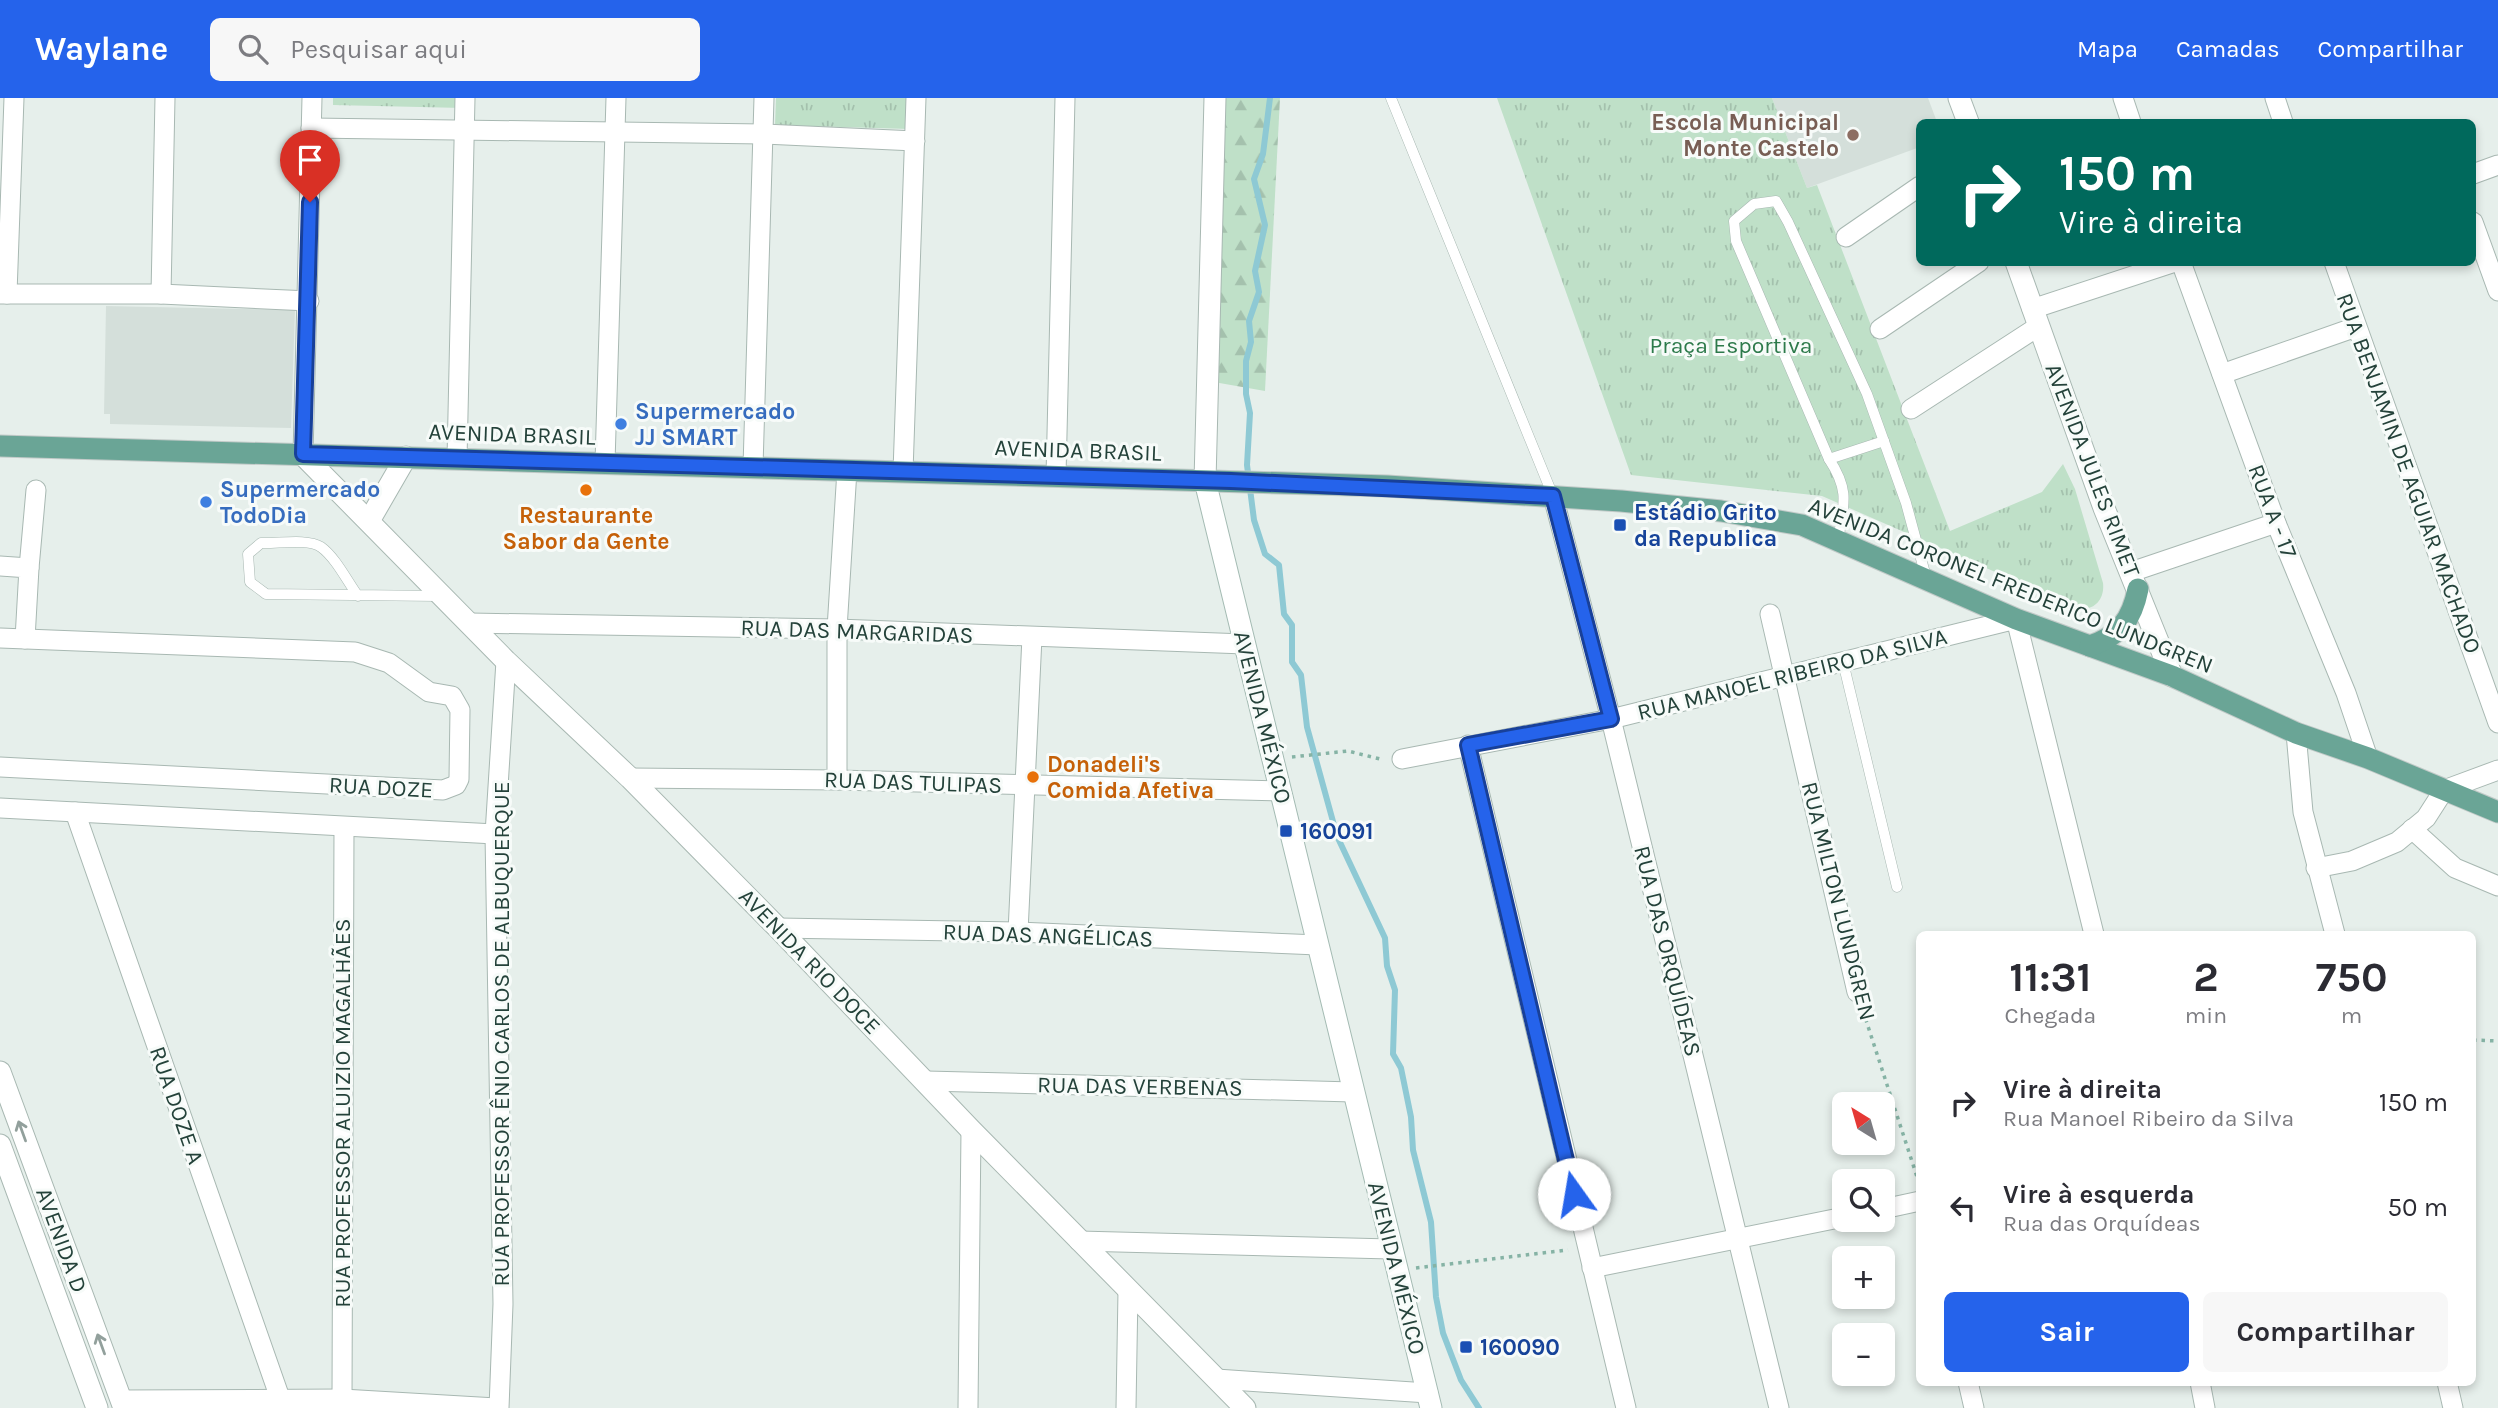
<!DOCTYPE html>
<html lang="pt">
<head>
<meta charset="utf-8">
<style>
	:root { --surface:#fff; --page:#f7f7f7; --text:#2b2b33; --muted:#7c7c81; --accent:#2563eb }
	body { margin:0; font-family:Karla,sans-serif; background:var(--page); color:var(--text); height:100vh; display:flex; flex-direction:column; font-size:26px; white-space:nowrap }
	* { box-sizing:border-box; margin:0 }
	p { font-size:23px; color:var(--muted) }
	.icon { flex:none; width:38px; height:38px; fill:none; stroke:currentColor; stroke-width:2; stroke-linecap:round; stroke-linejoin:round }
	.map { position:relative; flex:1; overflow:hidden }
	.drawer { position:absolute; left:1916px; top:833px; width:560px; height:455px; display:flex; flex-direction:column; background:var(--surface); border-radius:10px; box-shadow:0 4px 10px #0003 }
	.drawer>* { flex:none }
	.guide { position:absolute; left:1916px; top:21px; width:560px; height:147px; border-radius:10px; box-shadow:0 4px 10px #0003; background:#00695c; color:#fff; overflow:hidden }
	.needle { width:46px; rotate:323deg }
	.buttons { position:absolute; left:1832px; top:994px; display:grid; gap:14px }
	.buttons a { display:grid; place-items:center; width:63px; height:63px; border-radius:10px; background:var(--surface); box-shadow:0 4px 10px #0003; font-size:35px }
	.pin { position:absolute; display:grid; place-items:center; width:60px; height:60px; color:#fff; margin:-72px -30px; border-radius:50% 50% 50% 0; rotate:-45deg; box-shadow:0 0 7px #0007 }
	.pin .icon { rotate:45deg }
	.me { position:absolute; width:77px; margin:-38px; rotate:347deg; stroke-linejoin:round; filter:drop-shadow(0 0 5px #0008) }
	.turn { display:flex; align-items:center; gap:24px; height:147px; padding:0 28px; font-size:32px }
	.turn .icon { width:91px; height:91px; stroke-width:2.5 }
	.turn b { display:block; font-size:49px; line-height:60px }
	.eta { display:flex; justify-content:space-evenly; align-items:center; height:119px; text-align:center }
	.eta b { font-size:42px; font-weight:700; line-height:49px }
	.button { display:flex; gap:14px; margin-top:auto; padding:14px 28px }
	.button a { flex:1; height:80px; border-radius:10px; background:var(--accent); color:#fff; font-size:28px; font-weight:700; line-height:80px; text-align:center }
	.button a+a { background:var(--page); color:var(--text) }
	ul { padding:0; list-style:none }
	li { display:flex; align-items:center; gap:21px; height:105px; padding:0 28px }
	li div { flex:1 }
	li b { display:block; font-size:26px }
	li em { font-style:normal }
	header { display:flex; align-items:center; gap:42px; box-sizing:border-box; height:98px; padding:0 35px; background:var(--accent); color:#fff }
	header strong { font-size:33px }
	nav { display:flex; gap:38px; margin-inline-start:auto; font-size:24px }
	.search { width:490px; height:63px; background:var(--page); display:flex; align-items:center; gap:18px; box-sizing:border-box; padding:0 24px; border-radius:10px; color:var(--muted); font-size:26px }
	.map>svg:first-child { display:block }
	.built { fill:#d4dfda }
	.forest { fill:url(#forest-firs) }
	.park { fill:url(#park-tufts) }
	.lines { fill:none; stroke-linecap:round; stroke-linejoin:round }
	.stream { stroke:#8ec9d4; stroke-width:6 }
	.service-casing { stroke:#a8b8b2; stroke-width:11 }
	.minor-casing { stroke:#a8b8b2; stroke-width:21 }
	.tertiary-casing { stroke:#a8b8b2; stroke-width:23 }
	.secondary-casing { stroke:#a4bbb3; stroke-width:23 }
	.primary-casing { stroke:#c2cac8; stroke-width:23 }
	.path { stroke:#86b3a5; stroke-width:3.5; stroke-dasharray:3.5 5; stroke-linecap:butt }
	.service { stroke:#fff; stroke-width:10 }
	.minor { stroke:#fff; stroke-width:19 }
	.tertiary { stroke:#fff; stroke-width:21 }
	.secondary { stroke:#fff; stroke-width:21 }
	.primary { stroke:#6aa596; stroke-width:21 }
	.oneway { stroke:#92a09c }
	.route-casing { stroke:#184099; stroke-width:18 }
	.route { stroke:#2563eb; stroke-width:12 }
	.education-dot { fill:#8d6e63; stroke:#f7fbf9; stroke-width:2.5 }
	.shop-dot { fill:#3f7fe0; stroke:#f7fbf9; stroke-width:2.5 }
	.food-dot { fill:#e8710a; stroke:#f7fbf9; stroke-width:2.5 }
	.transit-dot { fill:#1a4fb4; stroke:#f7fbf9; stroke-width:2.5 }
	.labels { text-anchor:middle; stroke-width:6; stroke-linejoin:round; paint-order:stroke }
	.education-label { font-size:23px; font-weight:bold; fill:#785e54; stroke:#f7fbf9; text-anchor:end }
	.park-label { font-size:23px; fill:#2d7a4b; stroke:#f7fbf9 }
	.shop-label { font-size:23px; font-weight:bold; fill:#366cbe; stroke:#f7fbf9; text-anchor:start }
	.street-label { font-size:23px; fill:#24423a; stroke:#f7fbf9 }
	.transit-label { font-size:23px; font-weight:bold; fill:#164399; stroke:#f7fbf9; text-anchor:start }
	.food-label { font-size:23px; font-weight:bold; fill:#c56008; stroke:#f7fbf9 }
</style>
</head>
<body>
<header>
<strong>Waylane</strong>
<div class="search"><svg class="icon" aria-label="search" viewBox="0 0 24 24"><circle cx="10" cy="10" r="6"/><path d="M15 15l6 6"/></svg>Pesquisar aqui</div>
<nav><a>Mapa</a><a>Camadas</a><a>Compartilhar</a></nav>
</header>
<div class="map">
<svg width="2498" height="1310" viewBox="0 0 2498 1310">
	<defs>
		<pattern id="forest-firs" width="22" height="20" patternUnits="userSpaceOnUse" patternTransform="scale(1.75)"><rect width="22" height="20" fill="#bfe0c8"/><path d="M5 1l3.5 6h-7zM16 11l3.5 6h-7z" fill="#a4c1ad"/></pattern>
		<pattern id="park-tufts" width="24" height="20" patternUnits="userSpaceOnUse" patternTransform="scale(1.75)"><rect width="24" height="20" fill="#bfe0c8"/><path d="M3 7l-1-3M5 7V3M7 7l1-3M15 17l-1-3M17 17v-4M19 17l1-3" fill="none" stroke="#a4c1ad"/></pattern>
	</defs>
	<rect width="100%" height="100%" fill="#e6efeb"/>
	<!-- built -->
	<g class="built">
		<path d="M1772 0H1928L1937 24H1920V49L1807 90Z"/>
		<path d="M106 208 295 212 291 330 110 326V316H104Z"/>
	</g>
	<!-- forest -->
	<path class="forest" d="M1218 0H1280L1265 293 1208 283Z"/>
	<!-- park -->
	<g class="park">
		<path d="M333 0H463V10L333 7Z"/>
		<path d="M776 0H910L909 31 775 27Z"/>
		<path d="M1497 0H1772L1807 90 1817 87 1950 433 2042 394 2063 366 2075 391 2103 485C2105 501 2094 514 2077 510L1822 398 1631 377Z"/>
	</g>
	<g class="lines">
		<!-- stream -->
		<path class="stream" d="M1270 0 1263 56 1254 81 1265 127 1255 173 1259 194 1249 223 1251 244 1246 263V296L1250 315 1247 367 1254 422 1265 456 1279 467 1284 516 1292 527V564L1301 577 1307 629 1337 738 1385 840 1387 868 1395 892 1393 956 1401 970 1411 1019 1413 1052 1431 1124 1436 1199 1443 1235 1461 1282 1479 1310"/>
		<!-- service casing -->
		<g class="service-casing">
			<g id="service">
				<path d="M1391 0 1553 398"/>
				<path d="M1829 361 1884 343"/>
				<path d="M1838 442C1844 406 1850 393 1829 361L1736 143 1734 123 1754 106 1776 103 1788 124 1867 296 1906 405 1926 479"/>
				<path d="M358 498C347 483 336 460 321 449 307 440 277 446 261 445L248 456 250 484 266 496 438 498"/>
				<path d="M1843 564 1897 789"/>
			</g>
		</g>
		<!-- minor casing -->
		<g class="minor-casing">
			<g id="minor">
				<path d="M2123 0 2131 24"/>
				<path d="M2275 0 2283 24"/>
				<path d="M311 30 764 36 915 43"/>
				<path d="M2473 76 2498 67"/>
				<path d="M2473 124 2498 193"/>
				<path d="M1846 139 1920 88"/>
				<path d="M2181 164 2276 425 2346 595 2368 660"/>
				<path d="M2334 164 2498 625"/>
				<path d="M0 196H161L309 203"/>
				<path d="M7 196 14 0"/>
				<path d="M161 196 165 0"/>
				<path d="M2032 211 2175 164"/>
				<path d="M1880 231 1979 164"/>
				<path d="M2222 276 2356 229"/>
				<path d="M1911 311 2039 228"/>
				<path d="M303 357 312 0"/>
				<path d="M457 361 465 0"/>
				<path d="M605 365 616 0"/>
				<path d="M753 369 764 0"/>
				<path d="M903 374 916 0"/>
				<path d="M1056 378 1065 0"/>
				<path d="M1553 398 1611 621 1779 1310"/>
				<path d="M0 468 29 470 25 541"/>
				<path d="M29 470 36 392"/>
				<path d="M2131 474 2276 425"/>
				<path d="M1770 516 1857 894"/>
				<path d="M470 525 837 531 1245 546"/>
				<path d="M0 540 355 554 389 565 429 594 452 598 460 612 459 681 456 687 443 692 0 669"/>
				<path d="M2296 635 2303 714 2335 836"/>
				<path d="M1468 647 1626 1310"/>
				<path d="M1402 661 1611 621 2016 521 2094 836"/>
				<path d="M630 680 837 682 1281 693"/>
				<path d="M837 682V531L847 372"/>
				<path d="M0 710 495 736"/>
				<path d="M75 714 280 1300"/>
				<path d="M2412 731 2455 770 2498 788"/>
				<path d="M2316 770 2352 763 2397 744 2426 720 2444 692 2498 672"/>
				<path d="M778 830 1018 834 1318 847"/>
				<path d="M1018 834 1032 539"/>
				<path d="M926 983 1353 994"/>
				<path d="M1883 1111 1920 1103"/>
				<path d="M1079 1143 1391 1151"/>
				<path d="M1592 1170 1844 1119"/>
				<path d="M1216 1281 1428 1295"/>
				<path d="M1968 1284 1974 1310"/>
				<path d="M2200 1284 2205 1310"/>
				<path d="M2447 1284 2453 1310"/>
				<path d="M342 1301 344 729"/>
				<path d="M121 1302 342 1301 496 1310"/>
				<path d="M499 1310 503 1206 495 736 506 563"/>
				<path d="M968 1310 971 1032"/>
				<path d="M1126 1310 1128 1193"/>
			</g>
		</g>
		<!-- tertiary casing -->
		<g class="tertiary-casing">
			<g id="tertiary">
				<path d="M1959 0 1968 24"/>
				<path d="M2016 164 2104 410 2172 578"/>
				<path d="M303 357 506 563 630 680 778 830 971 1032 1245 1310"/>
				<path d="M1205 383 1215 0"/>
				<path d="M369 423 406 359"/>
				<path d="M0 974 124 1310"/>
				<path d="M0 1047 97 1310"/>
			</g>
		</g>
		<!-- secondary casing -->
		<g class="secondary-casing">
			<path id="secondary" d="M1205 383 1431 1310"/>
		</g>
		<!-- primary casing -->
		<g class="primary-casing">
			<g id="primary">
				<path d="M0 348 1387 388 1621 403 1721 413 1802 427 2016 521 2172 578 2296 635 2368 660 2498 714"/>
				<path d="M2090 548C2119 538 2132 522 2138 491"/>
			</g>
		</g>
		<!-- path -->
		<g class="path">
			<path d="M1292 659 1348 653 1384 662"/>
			<path d="M1863 913 1919 1085"/>
			<path d="M2473 942 2498 943"/>
			<path d="M1416 1170 1568 1152"/>
		</g>
		<!-- service -->
		<use href="#service" class="service"/>
		<!-- minor -->
		<use href="#minor" class="minor"/>
		<!-- tertiary -->
		<use href="#tertiary" class="tertiary"/>
		<!-- secondary -->
		<use href="#secondary" class="secondary"/>
		<!-- primary -->
		<use href="#primary" class="primary"/>
	</g>
	<!-- one-way arrows -->
	<defs><path id="oneway-shaft" d="M-6 0H5M1.5-3L5.5 0L1.5 3" fill="none" stroke-width="1.6" stroke-linecap="round" stroke-linejoin="round" transform="scale(1.75)"/></defs>
	<g class="oneway">
		<use href="#oneway-shaft" transform="translate(22 1033) rotate(-110)"/>
		<use href="#oneway-shaft" transform="translate(101 1246) rotate(-110)"/>
	</g>
	<g class="lines">
		<!-- route casing -->
		<g class="route-casing">
			<path id="route" d="M310 104 303 356 1231 383 1553 398 1611 621 1468 647 1574 1096"/>
		</g>
		<!-- route -->
		<use href="#route" class="route"/>
	</g>
	<!-- markers -->
	<circle class="education-dot" cx="1853" cy="37" r="7"/>
	<g class="shop-dot">
		<circle cx="621" cy="326" r="7"/>
		<circle cx="206" cy="404" r="7"/>
	</g>
	<g class="food-dot">
		<circle cx="586" cy="392" r="7"/>
		<circle cx="1033" cy="679" r="7"/>
	</g>
	<g class="transit-dot">
		<rect x="1613" y="420" width="14" height="14" rx="3.5"/>
		<rect x="1279" y="726" width="14" height="14" rx="3.5"/>
		<rect x="1459" y="1242" width="14" height="14" rx="3.5"/>
	</g>
	<g class="labels">
		<!-- education labels -->
		<g class="education-label">
			<text x="1839" y="32">Escola Municipal<tspan x="1839" dy="26">Monte Castelo</tspan></text>
		</g>
		<!-- park labels -->
		<g class="park-label">
			<text x="1731" y="255">Praça Esportiva</text>
		</g>
		<!-- shop labels -->
		<g class="shop-label">
			<text x="635" y="321">Supermercado<tspan x="635" dy="26">JJ SMART</tspan></text>
			<text x="220" y="399">Supermercado<tspan x="220" dy="26">TodoDia</tspan></text>
		</g>
		<!-- street labels -->
		<g class="street-label">
			<text transform="translate(512 336) rotate(2)" y="8">AVENIDA BRASIL</text>
			<text transform="translate(1078 352) rotate(2)" y="8">AVENIDA BRASIL</text>
			<text transform="translate(2093 372) rotate(69)" y="8">AVENIDA JULES RIMET</text>
			<text transform="translate(2409 375) rotate(70)" y="8">RUA BENJAMIN DE AGUIAR MACHADO</text>
			<text transform="translate(2273 413) rotate(69)" y="8">RUA A - 17</text>
			<text transform="translate(2011 487) rotate(22)" y="8">AVENIDA CORONEL FREDERICO LUNDGREN</text>
			<text transform="translate(857 533) rotate(2)" y="8">RUA DAS MARGARIDAS</text>
			<text transform="translate(1792 576) rotate(-14)" y="8">RUA MANOEL RIBEIRO DA SILVA</text>
			<text transform="translate(1263 619) rotate(76)" y="8">AVENIDA MÉXICO</text>
			<text transform="translate(913 684) rotate(2)" y="8">RUA DAS TULIPAS</text>
			<text transform="translate(381 689) rotate(3)" y="8">RUA DOZE</text>
			<text transform="translate(1839 803) rotate(76)" y="8">RUA MILTON LUNDGREN</text>
			<text transform="translate(1048 837) rotate(2)" y="8">RUA DAS ANGÉLICAS</text>
			<text transform="translate(1668 853) rotate(76)" y="8">RUA DAS ORQUÍDEAS</text>
			<text transform="translate(810 863) rotate(46)" y="8">AVENIDA RIO DOCE</text>
			<text transform="translate(501 936) rotate(-90)" y="8">RUA PROFESSOR ÊNIO CARLOS DE ALBUQUERQUE</text>
			<text transform="translate(1140 988) rotate(1)" y="8">RUA DAS VERBENAS</text>
			<text transform="translate(177 1007) rotate(71)" y="8">RUA DOZE A</text>
			<text transform="translate(342 1015) rotate(-90)" y="8">RUA PROFESSOR ALUIZIO MAGALHÃES</text>
			<text transform="translate(62 1142) rotate(70)" y="8">AVENIDA D</text>
			<text transform="translate(1397 1170) rotate(76)" y="8">AVENIDA MÉXICO</text>
		</g>
		<!-- transit labels -->
		<g class="transit-label">
			<text x="1634" y="422">Estádio Grito<tspan x="1634" dy="26">da Republica</tspan></text>
			<text x="1300" y="741">160091</text>
			<text x="1480" y="1257">160090</text>
		</g>
		<!-- food labels -->
		<g class="food-label">
			<text x="586" y="425">Restaurante<tspan x="586" dy="26">Sabor da Gente</tspan></text>
			<text x="1047" y="674" text-anchor="start">Donadeli's<tspan x="1047" dy="26">Comida Afetiva</tspan></text>
		</g>
	</g>
</svg>
<div class="buttons">
<a><svg class="needle" viewBox="-14 -14 28 28"><path d="M0-13l5 13h-10z" fill="#e53935"/><path d="M0 13l5-13h-10z" fill="#7c7c81"/></svg></a>
<a><svg class="icon" aria-label="search" viewBox="0 0 24 24"><circle cx="10" cy="10" r="6"/><path d="M15 15l6 6"/></svg></a>
<a>+</a>
<a>−</a>
</div>
<div class="pin" style="left:310px;top:104px;background:#d93025"><svg class="icon" aria-label="arrive" viewBox="0 0 24 24"><path d="M6 21V4h12l-3 4 3 4H6"/></svg></div>
<svg class="me" style="left:1574px;top:1096px" viewBox="-20 -20 40 40"><circle r="19" fill="#fff"/><path d="M0-13L10 11 0 6-10 11z" fill="#2563eb"/></svg>
<div class="guide">
<div class="turn"><svg class="icon" aria-label="right" viewBox="0 0 24 24"><path d="M7 20v-9h11M14 6l5 5-5 5"/></svg><div><b>150 m</b>Vire à direita</div></div>
</div>
<section class="drawer">
<div class="eta">
<div><b>11:31</b><p>Chegada</p></div>
<div><b>2</b><p>min</p></div>
<div><b>750</b><p>m</p></div>
</div>
<ul>
<li><svg class="icon" aria-label="right" viewBox="0 0 24 24"><path d="M7 20v-9h11M14 6l5 5-5 5"/></svg><div><b>Vire à direita</b><p>Rua Manoel Ribeiro da Silva</p></div><em>150 m</em></li>
<li><svg class="icon" aria-label="left" viewBox="0 0 24 24"><path d="M17 20v-9H6M10 6l-5 5 5 5"/></svg><div><b>Vire à esquerda</b><p>Rua das Orquídeas</p></div><em>50 m</em></li>
</ul>
<div class="button"><a>Sair</a><a>Compartilhar</a></div>
</section>
</div>
</body>
</html>
